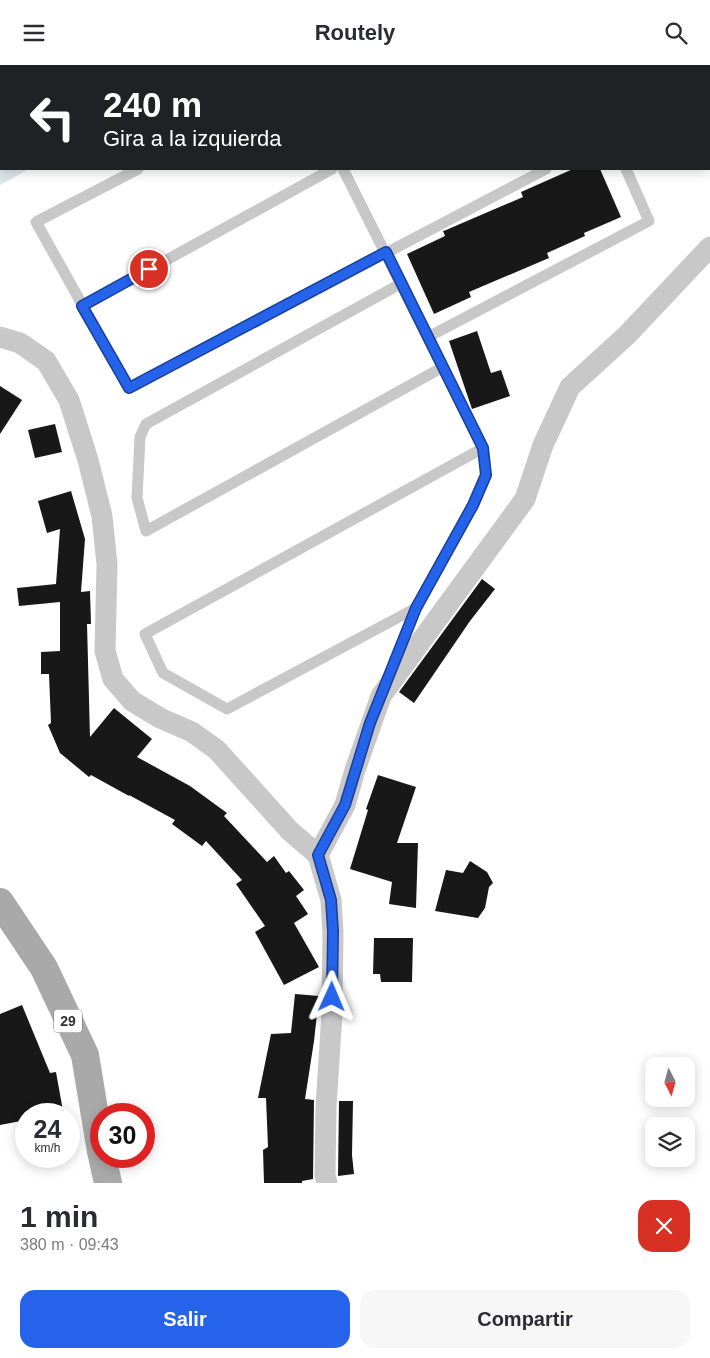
<!DOCTYPE html>
<html lang="es">
<head>
<meta charset="utf-8">
<style>
	:root { --surface:#fff; --page:#f7f7f7; --text:#2b2b33; --muted:#7c7c81; --accent:#2563eb }
	body { margin:0; font-family:Helvetica,sans-serif; background:var(--page); color:var(--text); height:100vh; display:flex; flex-direction:column; font-size:19px; white-space:nowrap }
	* { box-sizing:border-box; margin:0 }
	p { font-size:16px; color:var(--muted) }
	.icon { flex:none; width:28px; height:28px; fill:none; stroke:currentColor; stroke-width:2; stroke-linecap:round; stroke-linejoin:round }
	.map { position:relative; height:1118px; overflow:hidden }
	.drawer { display:flex; flex-direction:column; background:var(--surface); flex:1 }
	.drawer>* { flex:none }
	.hud { position:absolute; left:0px; top:0px; width:710px; height:105px; box-shadow:0 2px 12px #0003; background:#202124; color:#fff; overflow:hidden }
	.needle { width:32px; rotate:174deg }
	.controls { position:absolute; left:645px; top:992px; display:grid; gap:10px }
	.controls a { display:grid; place-items:center; width:50px; height:50px; border-radius:10px; background:var(--surface); box-shadow:0 2px 12px #0003; font-size:25px }
	.speed { position:absolute; left:15px; top:1038px; display:flex; gap:10px; font-size:25px; font-weight:700; text-align:center }
	.speed>* { display:grid; place-content:center; width:65px; height:65px; border-radius:50%; background:var(--surface); box-shadow:0 2px 12px #0003; line-height:1 }
	.speed small { font-size:12px; font-weight:400 }
	.speed .limit { border:8px solid #d22; background:#fff; color:#111 }
	.pin { position:absolute; display:grid; place-items:center; width:42px; height:42px; color:#fff; margin:-21px; border:2px solid #fff; border-radius:50%; box-shadow:0 1px 5px #0007 }
	.me { position:absolute; width:55px; margin:-28px; rotate:1deg; stroke-linejoin:round; filter:drop-shadow(0 0 4px #0008) }
	.turn { display:flex; align-items:center; gap:18px; height:105px; padding:0 20px; font-size:22px }
	.turn .icon { width:65px; height:65px; stroke-width:2.5 }
	.turn b { display:block; font-size:35px; line-height:42px }
	.round { display:grid; place-items:center; flex:none; width:52px; height:52px; border-radius:15px; background:var(--page) }
	.head { display:flex; align-items:center; justify-content:space-between; height:85px; padding:0 20px }
	h1 { font-size:30px; font-weight:700; line-height:38px }
	.action { display:flex; gap:10px; margin-top:auto; padding:10px 20px }
	.action a { flex:1; height:58px; border-radius:15px; background:var(--accent); color:#fff; font-size:20px; font-weight:700; line-height:58px; text-align:center }
	.action a+a { background:var(--page); color:var(--text) }
	header { display:flex; justify-content:space-between; align-items:center; height:65px; padding:0 20px; background:var(--surface); font-size:22px; font-weight:700 }
	.map>svg:first-child { display:block }
	.green { fill:#dce6ea }
	.building { fill:#181818 }
	.lines { fill:none; stroke-linecap:round; stroke-linejoin:round }
	.service { stroke:#c8c8c8; stroke-width:11 }
	.minor { stroke:#c8c8c8; stroke-width:21 }
	.primary { stroke:#a9a9a9; stroke-width:28 }
	.route-casing { stroke:#184099; stroke-width:12 }
	.route { stroke:#2563eb; stroke-width:9 }
	.labels { text-anchor:middle; stroke-width:5; stroke-linejoin:round; paint-order:stroke }
	.shield { fill:#fff; stroke:#6f6f6f; stroke-width:1 }
	.shield-label { font-size:14px; font-weight:bold; fill:#313131 }
</style>
</head>
<body>
<header><svg class="icon" aria-label="menu" viewBox="0 0 24 24"><path d="M4 6h16M4 12h16M4 18h16"/></svg>Routely<svg class="icon" aria-label="search" viewBox="0 0 24 24"><circle cx="10" cy="10" r="6"/><path d="M15 15l6 6"/></svg></header>
<div class="map">
<svg width="710" height="1118" viewBox="0 0 710 1118">
	<rect width="100%" height="100%" fill="#fff"/>
	<!-- green -->
	<path class="green" d="M1 52V104H29L0 120Z"/>
	<!-- building -->
	<g class="building">
		<path d="M573 104H600L621 152 584 168 585 171 547 188 549 193 469 227 471 232 434 249 407 189 445 171 443 166 446 165 523 132 521 127Z"/>
		<path d="M477 266 491 308 501 305 510 331 472 344 449 276Z"/>
		<path d="M0 321 22 335 0 369Z"/>
		<path d="M55 359 62 387 35 393 28 365Z"/>
		<path d="M71 426 85 474 81 527 90 526 91 559H87L90 672 114 643 152 674 137 692 190 721 227 748 224 751 267 797 274 791 286 808 289 806 304 825 296 831 308 849 294 858 319 902 284 920 255 867 265 861 236 819 242 815 206 776 202 781 172 759 175 755 129 730V731L91 710 89 712 60 688 48 660 51 658 49 609H41V587L60 586V537L19 541 17 523 56 519 60 464 47 468 38 436Z"/>
		<path d="M482 514 495 524 470 556 414 638 399 627Z"/>
		<path d="M378 710 416 722 397 778H418L416 843 389 839 392 817 350 804 368 745 366 744Z"/>
		<path d="M470 796 487 807 493 818 489 822 485 843 478 853 435 846 446 805 463 808Z"/>
		<path d="M374 873H413L412 917H381L380 909H373Z"/>
		<path d="M295 929 319 931 314 976 305 1034 314 1035 313 1114 302 1116V1118H264L263 1085 268 1082 266 1033H258L271 969 291 968Z"/>
		<path d="M22 940 50 1008 56 1007 63 1046 50 1049H26V1055L0 1060V949Z"/>
		<path d="M339 1036H353L352 1090 354 1109 338 1111Z"/>
	</g>
	<g class="lines">
		<!-- service -->
		<g class="service">
			<path d="M579 0 580 1"/>
			<path d="M487 1 489 0"/>
			<path d="M332 104 83 241 129 323 546 104"/>
			<path d="M343 104 483 383 486 410 473 441 416 543 391 606"/>
			<path d="M402 218 146 359 140 372 137 433 146 466 443 302"/>
			<path d="M83 241 36 157 138 104"/>
			<path d="M428 272 649 156 626 104"/>
			<path d="M416 543 227 644 163 608 145 569 483 383"/>
		</g>
		<!-- minor -->
		<g class="minor">
			<path d="M0 272 20 278 46 296 69 335 88 395 102 451 107 500 105 586 113 614 132 636 160 653 192 667 217 685 290 766 318 790 331 835 333 867 332 948 326 1042 325 1110 327 1118"/>
			<path d="M318 790 345 740 355 705 381 631 525 434 543 380 570 322 627 270 710 182"/>
		</g>
		<!-- primary -->
		<g class="primary">
			<path d="M0 837 44 903 85 990 101 1087"/>
			<path d="M102 1091 108 1118"/>
		</g>
	</g>
	<g class="lines">
		<!-- route casing -->
		<g class="route-casing">
			<path id="route" d="M149 204 82 241 129 323 386 187 483 383 486 410 473 440 416 543 370 658 345 740 318 790 331 835 333 866 332 932"/>
		</g>
		<!-- route -->
		<use href="#route" class="route"/>
	</g>
	<g class="labels">
		<!-- shield labels -->
		<rect class="shield" x="54" y="944.5" width="28" height="23" rx="4"/>
		<g class="shield-label">
			<text x="68" y="961">29</text>
		</g>
	</g>
</svg>
<div class="controls">
<a><svg class="needle" viewBox="-14 -14 28 28"><path d="M0-13l5 13h-10z" fill="#e53935"/><path d="M0 13l5-13h-10z" fill="#7c7c81"/></svg></a>
<a><svg class="icon" aria-label="layers" viewBox="0 0 24 24"><path d="M12 4l9 5-9 5-9-5zM3 14l9 5 9-5"/></svg></a>
</div>
<div class="speed"><div>24<small>km/h</small></div><div class="limit">30</div></div>
<div class="pin" style="left:149px;top:204px;background:#d93025"><svg class="icon" aria-label="arrive" viewBox="0 0 24 24"><path d="M6 21V4h12l-3 4 3 4H6"/></svg></div>
<svg class="me" style="left:332px;top:932px" viewBox="-20 -20 40 40"><path d="M0-17L14 15 0 8-14 15z" fill="#2563eb" stroke="#fff" stroke-width="4"/></svg>
<div class="hud">
<div class="turn"><svg class="icon" aria-label="left" viewBox="0 0 24 24"><path d="M17 20v-9H6M10 6l-5 5 5 5"/></svg><div><b>240 m</b>Gira a la izquierda</div></div>
</div>
</div>
<section class="drawer">
<div class="head"><div><h1>1 min</h1><p>380 m · 09:43</p></div><a class="round" style="background:#d93025;color:#fff"><svg class="icon" aria-label="close" viewBox="0 0 24 24"><path d="M6 6l12 12M18 6L6 18"/></svg></a></div>
<div class="action"><a>Salir</a><a>Compartir</a></div>
</section>
</body>
</html>
